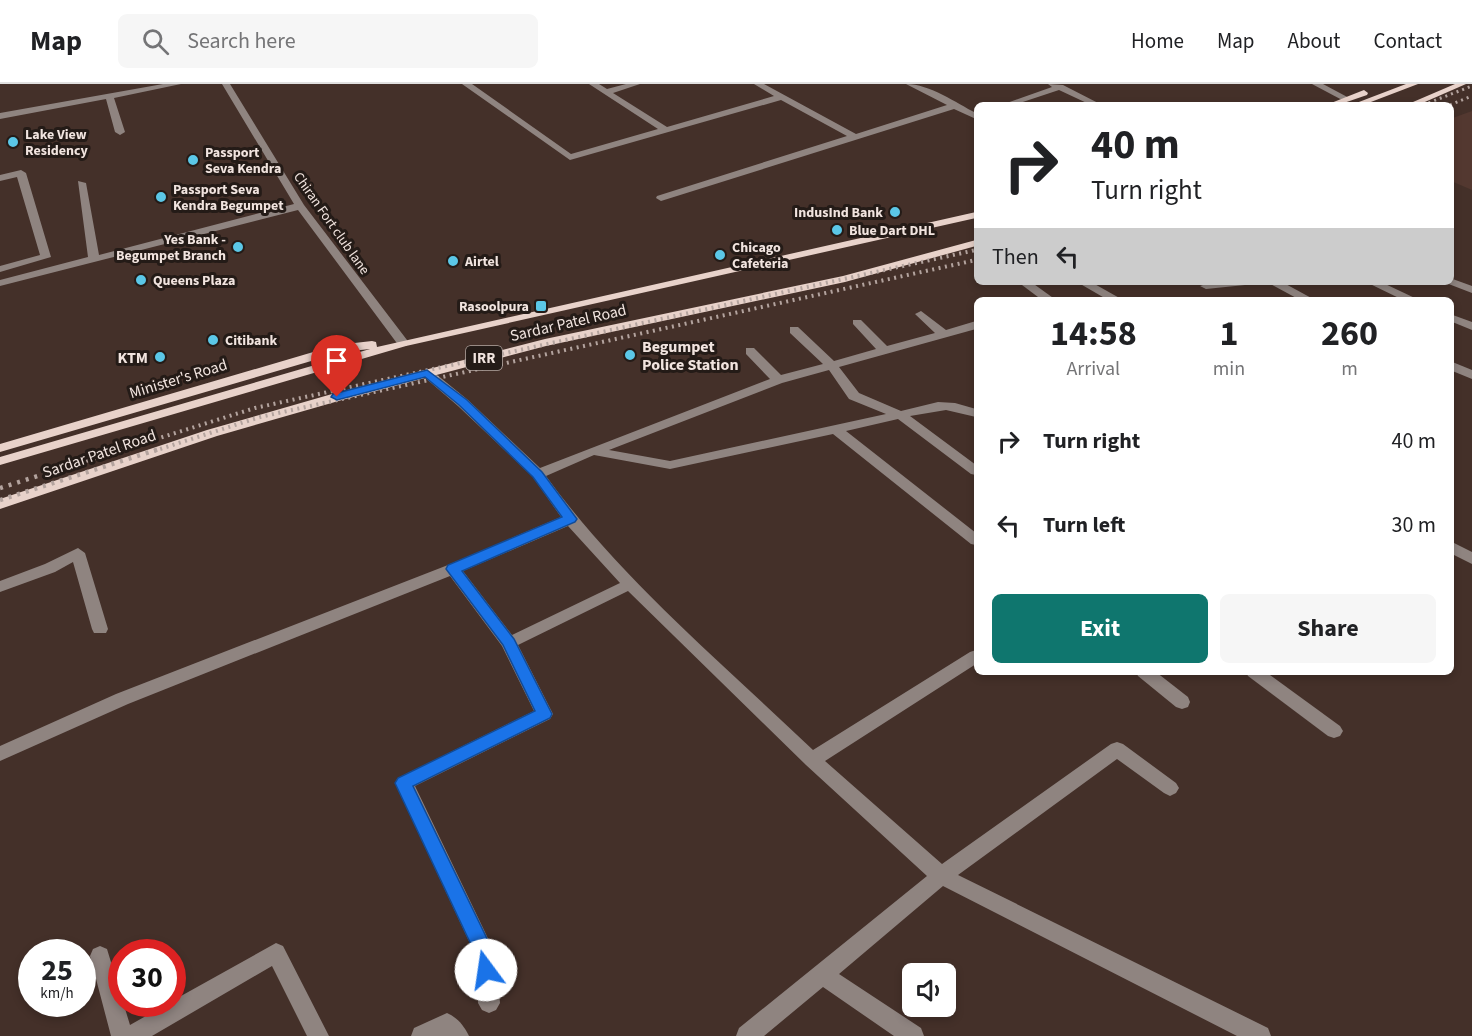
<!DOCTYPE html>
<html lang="en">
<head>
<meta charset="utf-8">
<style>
	:root { --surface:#fff; --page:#f6f6f6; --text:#202124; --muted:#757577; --line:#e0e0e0; --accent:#0f766e }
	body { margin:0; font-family:"Source Sans 3",sans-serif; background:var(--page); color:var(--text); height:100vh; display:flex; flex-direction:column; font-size:22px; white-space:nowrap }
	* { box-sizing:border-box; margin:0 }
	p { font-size:20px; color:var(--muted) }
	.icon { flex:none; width:33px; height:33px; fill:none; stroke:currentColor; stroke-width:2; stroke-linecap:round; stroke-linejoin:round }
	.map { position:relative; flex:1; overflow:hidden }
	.drawer { position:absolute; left:974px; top:213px; width:480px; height:378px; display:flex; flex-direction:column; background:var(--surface); border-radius:9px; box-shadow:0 3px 9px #0003 }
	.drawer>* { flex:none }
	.guide { position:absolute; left:974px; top:18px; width:480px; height:183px; border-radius:9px; box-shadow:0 3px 9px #0003; background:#fff; color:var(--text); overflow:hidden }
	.fabs { position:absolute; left:902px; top:879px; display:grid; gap:12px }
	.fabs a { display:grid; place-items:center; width:54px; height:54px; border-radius:9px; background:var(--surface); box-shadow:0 3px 9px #0003; font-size:30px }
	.speed { position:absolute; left:18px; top:855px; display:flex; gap:12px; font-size:30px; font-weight:700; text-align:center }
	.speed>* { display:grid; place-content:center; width:78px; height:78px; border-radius:50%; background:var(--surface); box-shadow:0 3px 9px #0003; line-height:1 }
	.speed small { font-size:15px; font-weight:400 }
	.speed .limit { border:9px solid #d22; background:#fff; color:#111 }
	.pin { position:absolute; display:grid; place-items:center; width:51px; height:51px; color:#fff; margin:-62px -26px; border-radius:50% 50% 50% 0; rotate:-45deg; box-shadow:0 0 6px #0007 }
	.pin .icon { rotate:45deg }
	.me { position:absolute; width:66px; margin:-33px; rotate:346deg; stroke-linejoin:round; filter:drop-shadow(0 0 4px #0008) }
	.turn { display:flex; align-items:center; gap:21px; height:126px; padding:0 18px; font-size:27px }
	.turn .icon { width:78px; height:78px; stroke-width:2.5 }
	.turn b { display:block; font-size:42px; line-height:51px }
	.then { display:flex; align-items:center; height:57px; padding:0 18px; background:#0003; gap:12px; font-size:22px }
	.eta { display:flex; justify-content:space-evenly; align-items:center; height:102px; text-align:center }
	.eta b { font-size:36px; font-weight:700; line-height:42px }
	.button { display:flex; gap:12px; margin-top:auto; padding:12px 18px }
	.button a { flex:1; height:69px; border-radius:9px; background:var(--accent); color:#fff; font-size:24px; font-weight:700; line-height:69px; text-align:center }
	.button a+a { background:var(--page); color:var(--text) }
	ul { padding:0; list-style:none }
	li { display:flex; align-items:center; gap:18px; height:84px; padding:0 18px }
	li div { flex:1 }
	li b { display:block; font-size:22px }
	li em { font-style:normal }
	header { display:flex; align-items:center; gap:36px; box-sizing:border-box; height:84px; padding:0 30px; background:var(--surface); border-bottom:2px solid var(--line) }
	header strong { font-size:28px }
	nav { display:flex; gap:33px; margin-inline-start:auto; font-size:21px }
	.search { width:420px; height:54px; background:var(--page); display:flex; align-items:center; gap:15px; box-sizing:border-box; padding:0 21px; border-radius:9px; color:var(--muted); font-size:22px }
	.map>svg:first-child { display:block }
	.built { fill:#533830 }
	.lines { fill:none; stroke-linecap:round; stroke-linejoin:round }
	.minor { fill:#8f8480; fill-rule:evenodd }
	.major { fill:#e8d2ca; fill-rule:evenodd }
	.rail-far2 { stroke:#b3a39e; stroke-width:3; stroke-dasharray:2 4; stroke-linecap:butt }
	.rail-far1 { stroke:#b3a39e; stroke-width:4; stroke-dasharray:2 4.5; stroke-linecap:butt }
	.rail { stroke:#b3a39e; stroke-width:4.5; stroke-dasharray:3 6; stroke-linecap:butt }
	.route { fill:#1a73e8; stroke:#114b97; stroke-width:1.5 }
	.poi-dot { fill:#5bc7e7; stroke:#241b17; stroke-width:2 }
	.labels { text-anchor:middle; stroke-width:6; stroke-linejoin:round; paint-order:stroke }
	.far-poi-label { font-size:14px; font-weight:bold; fill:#f1e4df; stroke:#241b17; text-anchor:start }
	.far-street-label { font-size:14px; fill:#f1e4df; stroke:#241b17 }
	.shield { fill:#241b17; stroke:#b4a8a3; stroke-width:1.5 }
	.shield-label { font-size:15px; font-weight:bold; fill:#f1e4df }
	.street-label { font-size:16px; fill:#f1e4df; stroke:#241b17 }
	.poi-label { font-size:16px; font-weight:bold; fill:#f1e4df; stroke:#241b17; text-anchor:start }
</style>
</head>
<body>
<header>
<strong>Map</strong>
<div class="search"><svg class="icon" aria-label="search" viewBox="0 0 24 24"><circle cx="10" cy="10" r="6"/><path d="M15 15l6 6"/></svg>Search here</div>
<nav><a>Home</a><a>Map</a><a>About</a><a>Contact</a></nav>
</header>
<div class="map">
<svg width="1472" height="952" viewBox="0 0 1472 952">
	<rect width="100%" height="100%" fill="#443029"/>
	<!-- built -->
	<path class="built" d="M1472 27V106L1451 97 1450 35Z"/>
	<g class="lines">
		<!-- minor -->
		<g class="minor">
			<path d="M163 0H181L114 14 125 48 120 51 115 48 106 15 0 35V29Z"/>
			<path d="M222 0H230L304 121 407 256V262H399L298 126 0 202V196L88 173 78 97 86 99 99 171 294 120Z"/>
			<path d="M462 0H472L571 70 658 45 589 0H599L607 5 626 0H640L613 9 667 43 774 12 754 0H764L856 50 947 21 906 0C930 0 956 19 976 29V35L954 25 661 117 656 114 657 112 847 52 781 16 570 76Z"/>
			<path d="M1048 0 1063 1 1102 21H1091L1059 6 1014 21H1001L1052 3Z"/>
			<path d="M1312 0H1323L1351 15 1344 17Z"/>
			<path d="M21 86 26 89 51 173 0 188V182L40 171 17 93 0 97V91Z"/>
			<path d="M1450 194 1472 202V209L1446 199 1450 198Z"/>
			<path d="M1018 198H1031L1056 216H1042Z"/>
			<path d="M1077 198H1091L1123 216H1108Z"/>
			<path d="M1212 198H1251L1245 201 1206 205 1200 202Z"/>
			<path d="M1267 198H1282L1315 216H1300Z"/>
			<path d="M1366 198H1381L1419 216H1403Z"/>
			<path d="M921 227 946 246 976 237V245L839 283 859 309 901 327 938 318 955 319 976 325V333L946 326 910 332 976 381V391L971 390 898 335 846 347 976 449V461L971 460 833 350 670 385 594 371 546 392C620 494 722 579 813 666L970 568 976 566V580L825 677 942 780 1111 660 1117 658 1123 660 1176 699 1179 704 1176 709 1170 712 1164 709 1117 675 958 791 1268 944 1271 952H1237L943 802 839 890 921 944 924 952H894L823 903 764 952H736L739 944 927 792 806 681 628 507 518 561 553 630 550 635 415 702 495 869 500 919 496 926 489 929 482 926 478 919 475 870 395 699 398 694 534 627 502 562 450 492 128 620 0 677V662L116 610 448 481 561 433 533 393 458 322 423 292 421 289 423 286H431L468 316 540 384 770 295 746 270V264H754L781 291 823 280 790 249V243H798L834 277 876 265 853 240V236H861L887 262 935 249 915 230ZM829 286 849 315 886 330 670 377 609 366 782 299ZM568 442 620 499 512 551 463 487Z"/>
			<path d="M1450 230 1472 238V246L1450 237Z"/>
			<path d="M1450 277 1472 286V295L1450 286Z"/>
			<path d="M1450 457 1472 468V480L1450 469Z"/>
			<path d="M78 464 85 469 108 545 106 549H94L92 545 73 478 55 488 0 508V497L45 480Z"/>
			<path d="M1136 588H1156L1188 613 1190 618 1188 623 1182 625 1176 623 1138 592Z"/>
			<path d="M1246 588H1266L1340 642 1343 647 1340 652 1334 654 1328 652 1248 592Z"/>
			<path d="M276 859 283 862 329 952H307L272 882 152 952H111L90 872 93 865 100 862 107 865 130 941 167 920H172V917Z"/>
			<path d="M447 929C458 934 464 942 469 952H411L414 944Z"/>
		</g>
		<!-- major -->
		<g class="major">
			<path d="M1406 0H1418L1363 21H1351Z"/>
			<path d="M1455 0H1466L1418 21H1406Z"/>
			<path d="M1364 6 1368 9 1367 11 1338 21H1326Z"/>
			<path d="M976 128V134L406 262 0 381V373L370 265 342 268 0 368V360L337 261 372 257 376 258 377 263Z"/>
			<path d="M976 156V162L845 198 546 262 342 316 217 352 0 425V415L207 346 332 310 545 255 843 192Z"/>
		</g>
		<!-- rail-far2 -->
		<g class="rail-far2">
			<path d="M1423 21 1472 2"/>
			<path d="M1450 21 1472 12"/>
		</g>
		<!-- rail-far1 -->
		<g class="rail-far1">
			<path d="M118 367 255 324 976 166"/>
			<path d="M154 367 260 333 976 176"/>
		</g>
		<!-- rail -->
		<g class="rail">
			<path d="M0 404 123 365"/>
			<path d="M0 416 159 365"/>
		</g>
	</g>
	<!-- route -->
	<path class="route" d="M427 286 467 316 542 388 577 435 575 438 462 487 514 555 552 630 550 634 413 702 494 869 496 886 493 892 486 895 480 892 475 869 395 699 398 694 535 627 503 561 446 485 448 481 562 433 533 393 459 321 425 293 337 316 331 313 333 310Z"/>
	<!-- markers -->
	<g class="poi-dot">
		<circle cx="13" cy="58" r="6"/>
		<circle cx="193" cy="76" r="6"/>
		<circle cx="161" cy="113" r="6"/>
		<circle cx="895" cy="128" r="6"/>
		<circle cx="837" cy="146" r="6"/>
		<circle cx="238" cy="163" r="6"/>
		<circle cx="720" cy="171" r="6"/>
		<circle cx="453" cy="177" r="6"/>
		<circle cx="141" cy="196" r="6"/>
		<rect x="535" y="216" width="12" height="12" rx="3"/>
		<circle cx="213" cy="256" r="6"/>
		<circle cx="630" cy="271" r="6"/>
		<circle cx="160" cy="273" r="6"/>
	</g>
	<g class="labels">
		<!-- far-poi labels -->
		<g class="far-poi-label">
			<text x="25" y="55">Lake View<tspan x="25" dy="16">Residency</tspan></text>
			<text x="205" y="73">Passport<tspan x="205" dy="16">Seva Kendra</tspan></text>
			<text x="173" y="110">Passport Seva<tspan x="173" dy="16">Kendra Begumpet</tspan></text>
			<text x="883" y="133" text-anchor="end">IndusInd Bank</text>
			<text x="849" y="151">Blue Dart DHL</text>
			<text x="226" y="160" text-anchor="end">Yes Bank -<tspan x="226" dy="16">Begumpet Branch</tspan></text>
			<text x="732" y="168">Chicago<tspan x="732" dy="16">Cafeteria</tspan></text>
			<text x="465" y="182">Airtel</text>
			<text x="153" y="201">Queens Plaza</text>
			<text x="529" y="227" text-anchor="end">Rasoolpura</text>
			<text x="225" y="261">Citibank</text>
		</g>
		<!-- far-street labels -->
		<g class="far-street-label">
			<text transform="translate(332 139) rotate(55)" y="5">Chiran Fort club lane</text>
		</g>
		<!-- shield labels -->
		<rect class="shield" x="466" y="262" width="36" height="24" rx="4.5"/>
		<g class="shield-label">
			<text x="484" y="279">IRR</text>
		</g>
		<!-- street labels -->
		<g class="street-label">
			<text transform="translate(568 238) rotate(-13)" y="6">Sardar Patel Road</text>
			<text transform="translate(178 294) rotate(-17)" y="6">Minister's Road</text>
			<text transform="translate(99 369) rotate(-19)" y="6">Sardar Patel Road</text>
		</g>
		<!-- poi labels -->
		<g class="poi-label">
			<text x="642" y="268">Begumpet<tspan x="642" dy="18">Police Station</tspan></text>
			<text x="148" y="279" text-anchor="end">KTM</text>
		</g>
	</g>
</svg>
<div class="fabs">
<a><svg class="icon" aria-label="sound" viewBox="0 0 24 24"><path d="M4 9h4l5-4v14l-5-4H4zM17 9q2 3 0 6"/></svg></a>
</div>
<div class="speed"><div>25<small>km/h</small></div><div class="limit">30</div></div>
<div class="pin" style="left:337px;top:313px;background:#d93025"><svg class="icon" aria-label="arrive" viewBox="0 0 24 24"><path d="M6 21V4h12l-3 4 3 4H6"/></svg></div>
<svg class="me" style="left:486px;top:886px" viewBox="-20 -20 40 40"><circle r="19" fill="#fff"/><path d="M0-13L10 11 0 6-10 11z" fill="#1a73e8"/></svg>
<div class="guide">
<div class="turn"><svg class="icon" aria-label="right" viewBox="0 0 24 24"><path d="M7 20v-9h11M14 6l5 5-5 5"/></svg><div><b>40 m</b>Turn right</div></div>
<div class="then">Then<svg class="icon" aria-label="left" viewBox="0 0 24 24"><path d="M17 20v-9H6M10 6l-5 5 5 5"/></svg></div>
</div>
<section class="drawer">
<div class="eta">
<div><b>14:58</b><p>Arrival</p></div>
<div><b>1</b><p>min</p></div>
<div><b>260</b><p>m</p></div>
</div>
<ul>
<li><svg class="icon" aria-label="right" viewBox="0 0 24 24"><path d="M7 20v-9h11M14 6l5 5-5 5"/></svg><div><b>Turn right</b></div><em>40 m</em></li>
<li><svg class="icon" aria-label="left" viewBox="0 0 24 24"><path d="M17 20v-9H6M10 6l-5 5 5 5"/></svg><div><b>Turn left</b></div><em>30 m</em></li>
</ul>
<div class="button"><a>Exit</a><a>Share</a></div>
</section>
</div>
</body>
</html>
